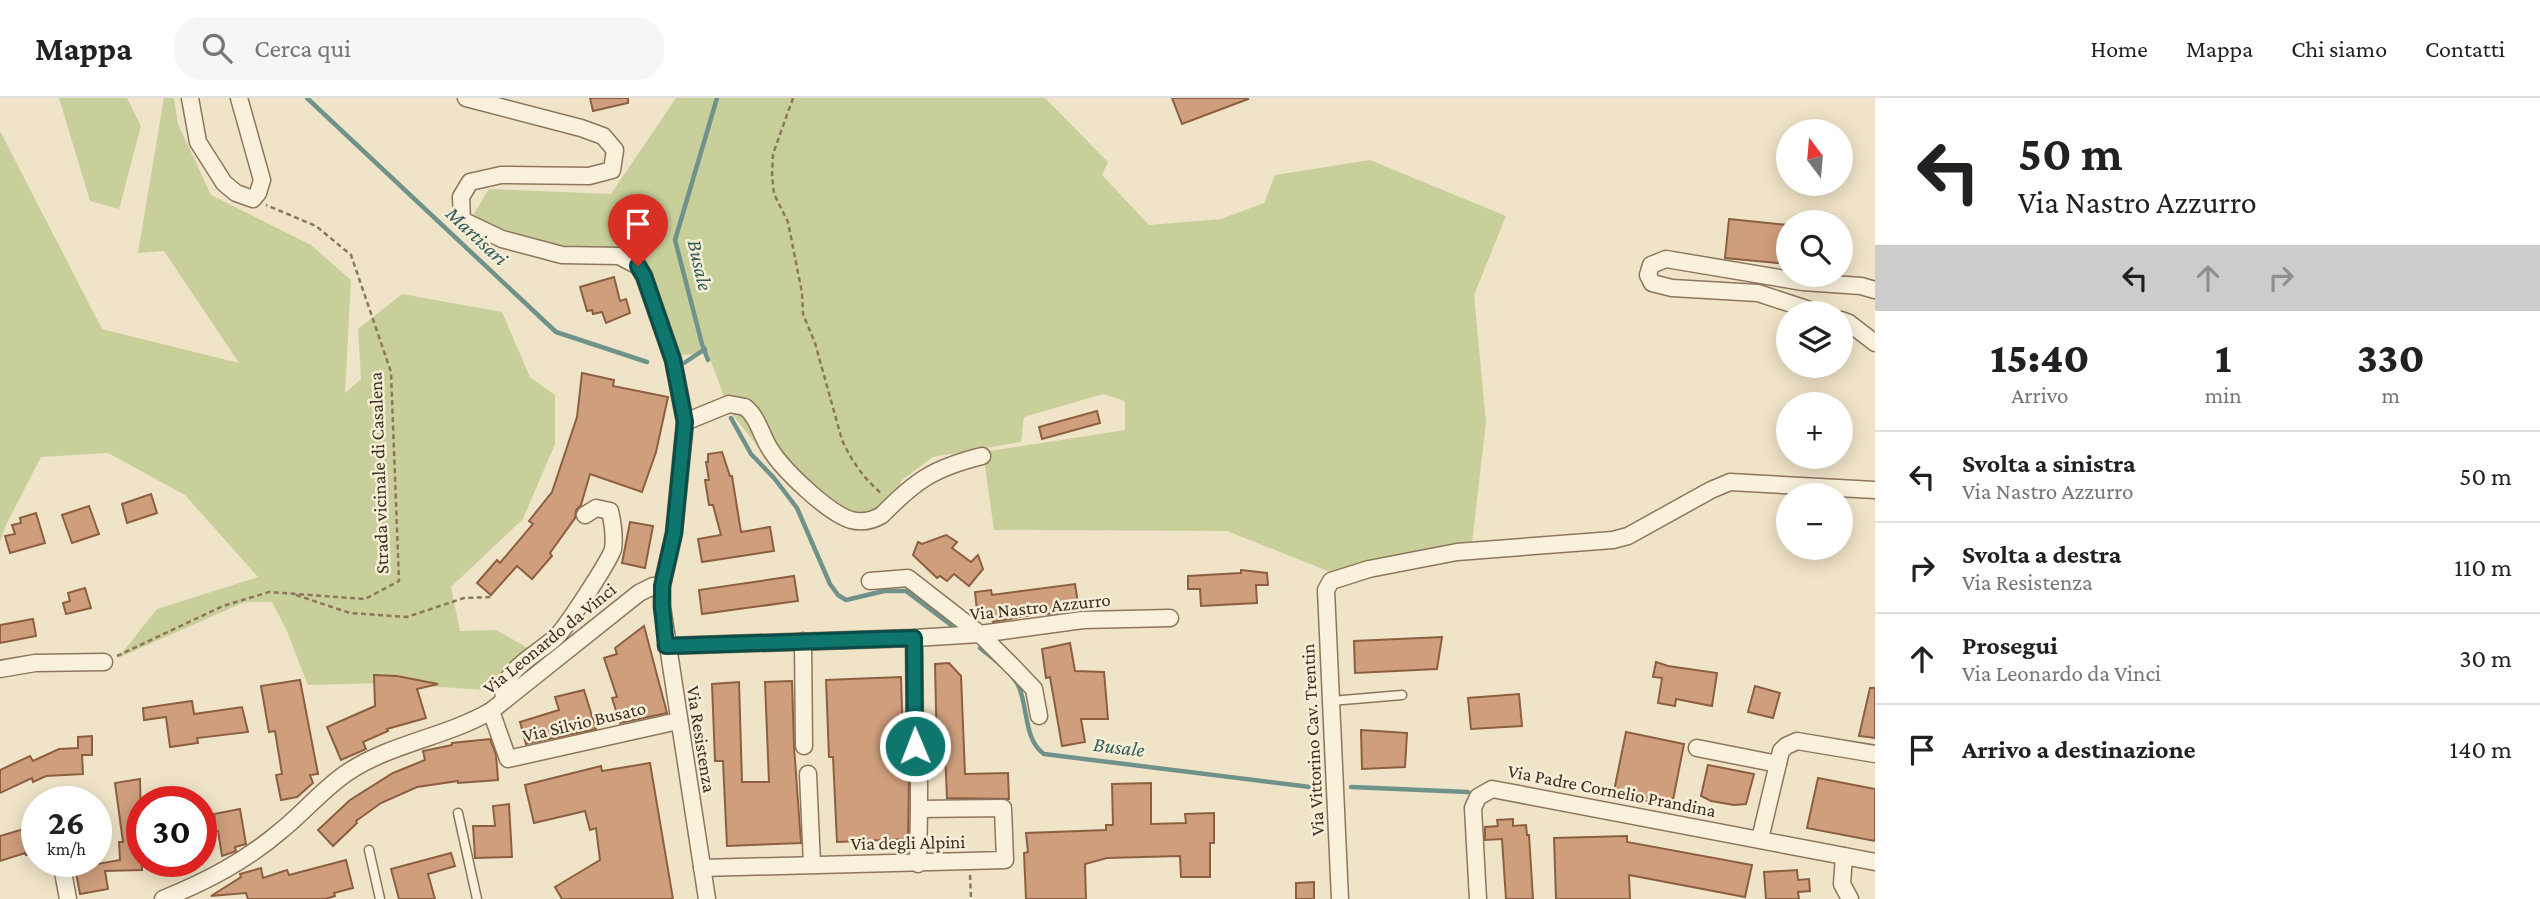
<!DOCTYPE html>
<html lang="it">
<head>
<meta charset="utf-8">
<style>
	:root { --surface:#fff; --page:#f6f6f6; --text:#202124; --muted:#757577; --line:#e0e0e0 }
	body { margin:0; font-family:"Crimson Pro",serif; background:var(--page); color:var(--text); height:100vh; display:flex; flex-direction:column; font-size:26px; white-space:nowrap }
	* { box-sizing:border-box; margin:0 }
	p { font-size:23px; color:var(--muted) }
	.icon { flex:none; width:38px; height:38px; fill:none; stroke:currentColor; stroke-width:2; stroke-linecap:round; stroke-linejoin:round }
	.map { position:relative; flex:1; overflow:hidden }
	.panel { display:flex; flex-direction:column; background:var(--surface); width:665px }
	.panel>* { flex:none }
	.hud { background:#fff; color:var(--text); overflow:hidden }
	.needle { width:46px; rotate:344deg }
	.buttons { position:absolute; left:1776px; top:21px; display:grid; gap:14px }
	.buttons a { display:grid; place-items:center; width:77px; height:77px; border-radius:50%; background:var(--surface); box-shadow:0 4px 18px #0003; font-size:35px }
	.speed { position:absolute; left:21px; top:688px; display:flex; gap:14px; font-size:35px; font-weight:700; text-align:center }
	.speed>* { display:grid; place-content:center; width:91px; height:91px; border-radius:50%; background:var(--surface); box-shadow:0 4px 18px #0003; line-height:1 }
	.speed small { font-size:18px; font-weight:400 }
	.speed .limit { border:10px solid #d22; background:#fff; color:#111 }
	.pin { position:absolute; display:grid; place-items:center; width:60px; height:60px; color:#fff; margin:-72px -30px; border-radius:50% 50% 50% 0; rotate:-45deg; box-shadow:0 0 7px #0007 }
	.pin .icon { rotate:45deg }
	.me { position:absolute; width:77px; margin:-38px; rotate:359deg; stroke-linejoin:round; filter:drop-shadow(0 0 5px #0008) }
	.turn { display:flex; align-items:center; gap:24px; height:147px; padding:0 28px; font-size:32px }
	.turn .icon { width:91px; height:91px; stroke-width:2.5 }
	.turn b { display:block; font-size:49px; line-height:60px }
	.lanes { display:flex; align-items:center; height:66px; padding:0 28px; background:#0003; justify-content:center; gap:35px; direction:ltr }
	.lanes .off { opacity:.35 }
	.eta { display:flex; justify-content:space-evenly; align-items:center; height:119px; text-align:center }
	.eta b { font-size:42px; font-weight:800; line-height:49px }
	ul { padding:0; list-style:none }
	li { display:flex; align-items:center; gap:21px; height:91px; padding:0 28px; border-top:2px solid var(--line) }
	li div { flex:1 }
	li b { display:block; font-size:26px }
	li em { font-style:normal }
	header { display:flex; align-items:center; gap:42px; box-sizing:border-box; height:98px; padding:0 35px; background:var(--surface); border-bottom:2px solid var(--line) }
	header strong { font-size:33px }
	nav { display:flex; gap:38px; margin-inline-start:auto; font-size:24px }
	.search { width:490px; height:63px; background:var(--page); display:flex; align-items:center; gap:18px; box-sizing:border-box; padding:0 24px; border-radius:28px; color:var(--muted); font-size:26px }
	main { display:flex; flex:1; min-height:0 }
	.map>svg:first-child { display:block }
	.green { fill:#c9cf9b }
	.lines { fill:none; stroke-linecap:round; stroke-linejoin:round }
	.stream { stroke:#6f938a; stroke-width:4.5 }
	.building { fill:#cf9f7d; stroke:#8d5f41; stroke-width:2 }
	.service-casing { stroke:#8d765c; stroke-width:11 }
	.minor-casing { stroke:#8d765c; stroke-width:19 }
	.path { stroke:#8d765c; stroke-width:2.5; stroke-dasharray:5 3.5; stroke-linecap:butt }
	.service { stroke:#faf1dc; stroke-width:8 }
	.minor { stroke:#faf1dc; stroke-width:16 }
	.route-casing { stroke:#0a4d48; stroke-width:18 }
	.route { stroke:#0f766e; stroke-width:12 }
	.labels { text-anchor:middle; stroke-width:5; stroke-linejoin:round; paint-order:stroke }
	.street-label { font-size:19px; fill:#3d2e20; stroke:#f7eed8 }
	.water-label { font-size:21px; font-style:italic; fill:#2f5d5a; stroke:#f7eed8 }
</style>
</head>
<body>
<header>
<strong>Mappa</strong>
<div class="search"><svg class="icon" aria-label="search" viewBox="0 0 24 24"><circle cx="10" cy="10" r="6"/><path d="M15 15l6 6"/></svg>Cerca qui</div>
<nav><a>Home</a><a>Mappa</a><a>Chi siamo</a><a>Contatti</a></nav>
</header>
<main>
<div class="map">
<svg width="1875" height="801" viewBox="0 0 1875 801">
	<rect width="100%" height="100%" fill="#f0e4c8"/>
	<!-- green -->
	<g class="green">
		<path d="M59 0H127L141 28 119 111 90 103Z"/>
		<path d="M164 0H174L178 26 211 97 311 147 351 182 345 295 361 281 358 231 402 196 502 214 530 279 555 297V346L523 421 451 489 460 533 496 532 530 551 501 593 424 588 427 584 308 587 286 531 272 504H245L118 560 157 511 258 479 185 397 108 355 41 359 6 427 0 444V33L102 231 239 265 164 153 138 155Z"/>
		<path d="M676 0H1045L1108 64 1102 77 1149 127 1221 121 1264 105 1275 77 1370 62 1506 118 1474 197 1486 324 1471 454 1330 474 1227 433 994 432 983 354 1125 332V303L1103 296 1024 319 1021 344 933 359 902 382 880 424 856 429 781 378 729 312 708 255 673 258 647 168 507 144 470 122 489 91 611 96Z"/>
	</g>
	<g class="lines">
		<!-- stream -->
		<g class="stream">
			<path d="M307 0 556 234 647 264"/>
			<path d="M708 262 702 246 675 142 717 0"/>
			<path d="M684 265 705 251"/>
			<path d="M731 320 751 356 774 380 797 410 830 486 838 497 846 502 884 493H906L951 527"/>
			<path d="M980 550C993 560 1013 575 1019 589 1028 610 1024 642 1044 656L1318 690"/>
			<path d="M1351 689 1468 694"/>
		</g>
	</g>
	<!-- building -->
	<g class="building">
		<path d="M590 0H628V5L593 13Z"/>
		<path d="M1172 0H1247L1248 1 1182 26Z"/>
		<path d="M1729 121 1788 127V166L1725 160Z"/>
		<path d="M614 179 620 203 626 201 630 215 606 225 602 214 593 216 592 212 587 213 580 189Z"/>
		<path d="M582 275 614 282 613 288 668 299 656 354 642 394 590 376 581 407 576 412 575 420 550 455 552 458 532 481 517 468 491 497 477 485 497 462 500 465 533 426 529 423 552 394 577 319Z"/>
		<path d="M1097 313 1100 325 1042 341 1039 329Z"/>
		<path d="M722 354 730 378H732L741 434 770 429 774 453 702 464 698 441 721 437 713 407H709L705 382H709L706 364H708V356Z"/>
		<path d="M151 396 157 415 127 425 122 406Z"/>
		<path d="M89 408 99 436 72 445 62 417Z"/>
		<path d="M36 415 45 445 10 455 5 438 15 436 12 427 21 425 20 420Z"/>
		<path d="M630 424 653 428 645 470 622 465Z"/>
		<path d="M946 437 957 444 952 450 971 464 978 457 983 471 969 488 954 476 947 483 940 478 937 480 913 457 918 444 922 446Z"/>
		<path d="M1241 472 1267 475 1268 487H1256L1257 505 1201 508 1200 491H1188V478L1241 475Z"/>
		<path d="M794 478 798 503 702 516 699 492Z"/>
		<path d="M1075 486 1079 512 1048 516 1047 514 993 524 992 521H978L975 494 991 492 992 497Z"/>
		<path d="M85 490 91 510 66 516 63 505 70 503 68 495Z"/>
		<path d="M33 521 36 538 0 545V527Z"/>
		<path d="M644 528 667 615 620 625 612 600 617 599 604 560 617 556 615 550Z"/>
		<path d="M1442 539 1437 571 1355 575 1354 543Z"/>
		<path d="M1070 545 1075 573 1104 574 1108 621H1081L1085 644 1062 648 1050 579 1046 580 1042 551Z"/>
		<path d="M1656 564 1668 568 1717 575 1712 608 1676 601 1675 608 1658 605 1662 580 1653 579Z"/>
		<path d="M949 565 961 578 965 676 1008 675 1009 701 947 700 945 655 937 656 935 566Z"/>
		<path d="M374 577 397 578 438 586 417 591 426 620 387 631 388 633 363 644 366 651 341 662 327 629 375 608Z"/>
		<path d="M901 579 904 679H909L908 741 837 744 833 659H829L826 582Z"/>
		<path d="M300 582 318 676 310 677 313 685 297 699 281 702 276 677 282 676 275 633 269 634 261 588Z"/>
		<path d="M792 583 794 648 801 745 727 748 723 663H715L712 586 739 584 742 684H769L765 584Z"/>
		<path d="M1755 588 1780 595 1773 620 1748 614Z"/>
		<path d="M1870 590H1875V640L1859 638Z"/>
		<path d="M584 592 596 631 526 646 520 624 559 612 555 599Z"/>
		<path d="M1519 596 1522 628 1471 631 1468 600Z"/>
		<path d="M192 603 194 616 242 609 248 634 197 640 198 645 170 649 166 619 144 622 143 610Z"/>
		<path d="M1361 632 1407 635 1405 669 1362 671Z"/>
		<path d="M1626 634 1684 646 1672 707 1613 698Z"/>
		<path d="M92 638V657H82L83 676 46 678 33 684 32 680 0 695V672L30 658 33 663 59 651 78 650V639Z"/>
		<path d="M490 641 496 657 498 682 458 685V683L417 689 381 705 356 723 357 725 333 748 318 732 350 702 393 675 425 662 423 653 452 647V645Z"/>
		<path d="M650 665 673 801H562L555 789 600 762 596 730 590 732 585 713 534 725 525 687 601 668 602 673Z"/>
		<path d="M1708 667 1754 676 1746 706 1734 707 1711 703 1701 698Z"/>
		<path d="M1818 680 1875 691V743L1807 730Z"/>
		<path d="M140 681 142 772 105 773 108 791 80 796 75 770 120 762 119 744H123L115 685Z"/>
		<path d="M1151 685V726L1186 725 1185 716 1214 715V745H1210V779H1181L1180 758 1107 760 1085 766 1086 801H1026L1024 755 1028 754 1026 735 1106 732V727H1113L1112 686Z"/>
		<path d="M509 706 512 759 475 760 473 728H495L493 708Z"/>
		<path d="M240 711 246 746 235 749 236 753 222 758 218 733H213L211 722 215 721 214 716Z"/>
		<path d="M1513 721V728L1526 727 1527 737H1529L1533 801H1506L1502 741 1485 742V729L1498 728 1497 722Z"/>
		<path d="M37 727V754L26 757 25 755 0 763V738Z"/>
		<path d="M1627 738V744L1752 767 1745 799 1629 777 1630 801H1556L1554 740Z"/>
		<path d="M451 755 455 768 428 776 435 801H399L391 771Z"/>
		<path d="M346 762 353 790 334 795 335 798 325 801H248L246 795 211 798 241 779 240 776 261 770 263 780 287 772 289 777Z"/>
		<path d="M1797 772 1798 782 1809 781 1810 793 1798 794 1799 801H1766L1764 774Z"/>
		<path d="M1314 784V801H1296V785Z"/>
	</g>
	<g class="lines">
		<!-- service casing -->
		<g class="service-casing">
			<g id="service">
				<path d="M1331 603 1402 597"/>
				<path d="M458 715 477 801"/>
				<path d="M369 752 380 801"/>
			</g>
		</g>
		<!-- minor casing -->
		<g class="minor-casing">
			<g id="minor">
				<path d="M190 0 198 44 224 85 236 95 253 101 258 95 262 82 239 0"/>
				<path d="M466 0 581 30 603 38 615 52 612 72 589 78 501 77 470 84 461 99 462 122 502 141 562 157 619 158 638 168 644 178 673 262 685 324 674 435 662 488V509L707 801"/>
				<path d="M1819 215 1758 195 1672 190 1652 185 1648 177 1651 167 1666 161 1803 184 1861 188 1875 192"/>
				<path d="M1841 222 1849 225 1875 245"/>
				<path d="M685 324 729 306 745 309C758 319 761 337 770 351 783 372 828 415 851 422 863 425 872 423 882 417 916 382 934 370 982 358"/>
				<path d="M870 483 908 480 980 536 1014 570 1034 591 1039 618"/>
				<path d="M914 540 915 648"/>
				<path d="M803 543 804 648"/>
				<path d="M666 548 914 540 980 536 1083 522 1170 520"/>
				<path d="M0 571 35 565 104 564"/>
				<path d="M504 602C499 572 539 556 557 538 567 528 610 462 613 451 615 437 613 426 610 413L596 410 585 417"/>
				<path d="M491 613 508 661 678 623"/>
				<path d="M1697 650 1778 666"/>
				<path d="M808 676 812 766"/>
				<path d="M919 711V683"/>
				<path d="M1760 741 1781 653 1786 648 1797 643 1875 656"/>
				<path d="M1844 758 1842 786 1850 801"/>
				<path d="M61 763 68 801"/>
				<path d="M702 770 1005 762 1003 710 919 711 918 766"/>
				<path d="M163 801C207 783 246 763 283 731 305 713 324 690 348 674 392 645 446 639 491 613L639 495 653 488H662"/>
				<path d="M1340 801 1326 492 1331 483 1369 471 1457 454 1613 442 1628 438 1711 392 1730 384 1875 392"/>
				<path d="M1478 801 1473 710 1478 699 1492 691 1875 764"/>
			</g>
		</g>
		<!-- path -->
		<g class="path">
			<path d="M793 0 773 56 772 77 774 96 788 124 802 195 803 216 815 245 842 342C851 362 864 381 881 395"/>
			<path d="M296 497 350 515 407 519 464 500 493 499"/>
			<path d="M117 558 223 508 269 494 365 501 399 483 391 274 351 157 316 128 266 107"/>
			<path d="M970 777 971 801"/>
		</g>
		<!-- service -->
		<use href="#service" class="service"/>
		<!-- minor -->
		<use href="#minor" class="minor"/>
	</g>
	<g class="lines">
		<!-- route casing -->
		<g class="route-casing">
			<path id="route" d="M638 168 644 178 673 262 685 324 674 435 662 488V509L666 548 914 540 915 648"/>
		</g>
		<!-- route -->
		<use href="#route" class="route"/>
	</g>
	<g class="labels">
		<!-- street labels -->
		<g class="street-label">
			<text transform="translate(378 375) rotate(-92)" y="7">Strada vicinale di Casalena</text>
			<text transform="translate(1040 508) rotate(-6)" y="7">Via Nastro Azzurro</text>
			<text transform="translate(549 540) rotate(-39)" y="7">Via Leonardo da Vinci</text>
			<text transform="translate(584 623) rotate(-13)" y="7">Via Silvio Busato</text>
			<text transform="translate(702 641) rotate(81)" y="7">Via Resistenza</text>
			<text transform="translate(1312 642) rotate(-93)" y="7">Via Vittorino Cav. Trentin</text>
			<text transform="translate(1612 692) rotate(11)" y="7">Via Padre Cornelio Prandina</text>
			<text transform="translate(908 744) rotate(-1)" y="7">Via degli Alpini</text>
		</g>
		<!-- water labels -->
		<g class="water-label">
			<text transform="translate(477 138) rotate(43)" y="7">Martisari</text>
			<text transform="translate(700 167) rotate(77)" y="7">Busale</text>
			<text transform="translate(1119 649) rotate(7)" y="7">Busale</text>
		</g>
	</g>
</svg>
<div class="buttons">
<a><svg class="needle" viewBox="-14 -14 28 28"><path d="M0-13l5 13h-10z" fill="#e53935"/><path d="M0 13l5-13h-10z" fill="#757577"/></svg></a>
<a><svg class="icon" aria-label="search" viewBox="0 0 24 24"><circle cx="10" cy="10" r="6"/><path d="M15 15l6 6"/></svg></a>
<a><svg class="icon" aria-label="layers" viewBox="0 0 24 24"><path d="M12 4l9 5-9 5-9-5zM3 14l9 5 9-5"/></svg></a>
<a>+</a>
<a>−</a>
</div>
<div class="speed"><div>26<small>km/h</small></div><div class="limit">30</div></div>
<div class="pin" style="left:638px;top:168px;background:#d93025"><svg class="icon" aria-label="arrive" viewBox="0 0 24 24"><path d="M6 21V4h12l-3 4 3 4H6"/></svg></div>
<svg class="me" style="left:915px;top:648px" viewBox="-20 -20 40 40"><circle r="17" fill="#0f766e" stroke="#fff" stroke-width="3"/><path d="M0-11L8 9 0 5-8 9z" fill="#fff"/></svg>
</div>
<section class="panel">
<div class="hud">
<div class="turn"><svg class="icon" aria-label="left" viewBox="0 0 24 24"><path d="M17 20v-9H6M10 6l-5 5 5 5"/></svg><div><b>50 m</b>Via Nastro Azzurro</div></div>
<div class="lanes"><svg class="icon" aria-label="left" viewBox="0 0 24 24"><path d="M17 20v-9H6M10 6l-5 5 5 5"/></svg><svg class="icon off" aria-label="ahead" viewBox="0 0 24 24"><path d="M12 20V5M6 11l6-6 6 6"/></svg><svg class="icon off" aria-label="right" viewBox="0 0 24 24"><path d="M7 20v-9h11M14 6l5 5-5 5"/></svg></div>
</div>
<div class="eta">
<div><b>15:40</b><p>Arrivo</p></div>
<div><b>1</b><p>min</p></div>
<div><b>330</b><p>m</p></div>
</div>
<ul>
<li><svg class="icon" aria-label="left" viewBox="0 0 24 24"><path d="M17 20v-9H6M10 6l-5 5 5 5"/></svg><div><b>Svolta a sinistra</b><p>Via Nastro Azzurro</p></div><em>50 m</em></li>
<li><svg class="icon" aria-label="right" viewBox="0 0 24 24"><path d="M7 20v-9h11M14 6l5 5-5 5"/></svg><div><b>Svolta a destra</b><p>Via Resistenza</p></div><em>110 m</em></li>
<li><svg class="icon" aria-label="ahead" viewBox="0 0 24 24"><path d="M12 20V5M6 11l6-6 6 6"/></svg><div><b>Prosegui</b><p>Via Leonardo da Vinci</p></div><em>30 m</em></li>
<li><svg class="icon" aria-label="arrive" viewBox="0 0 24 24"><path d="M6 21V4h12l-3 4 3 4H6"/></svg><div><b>Arrivo a destinazione</b></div><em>140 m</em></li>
</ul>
</section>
</main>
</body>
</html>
